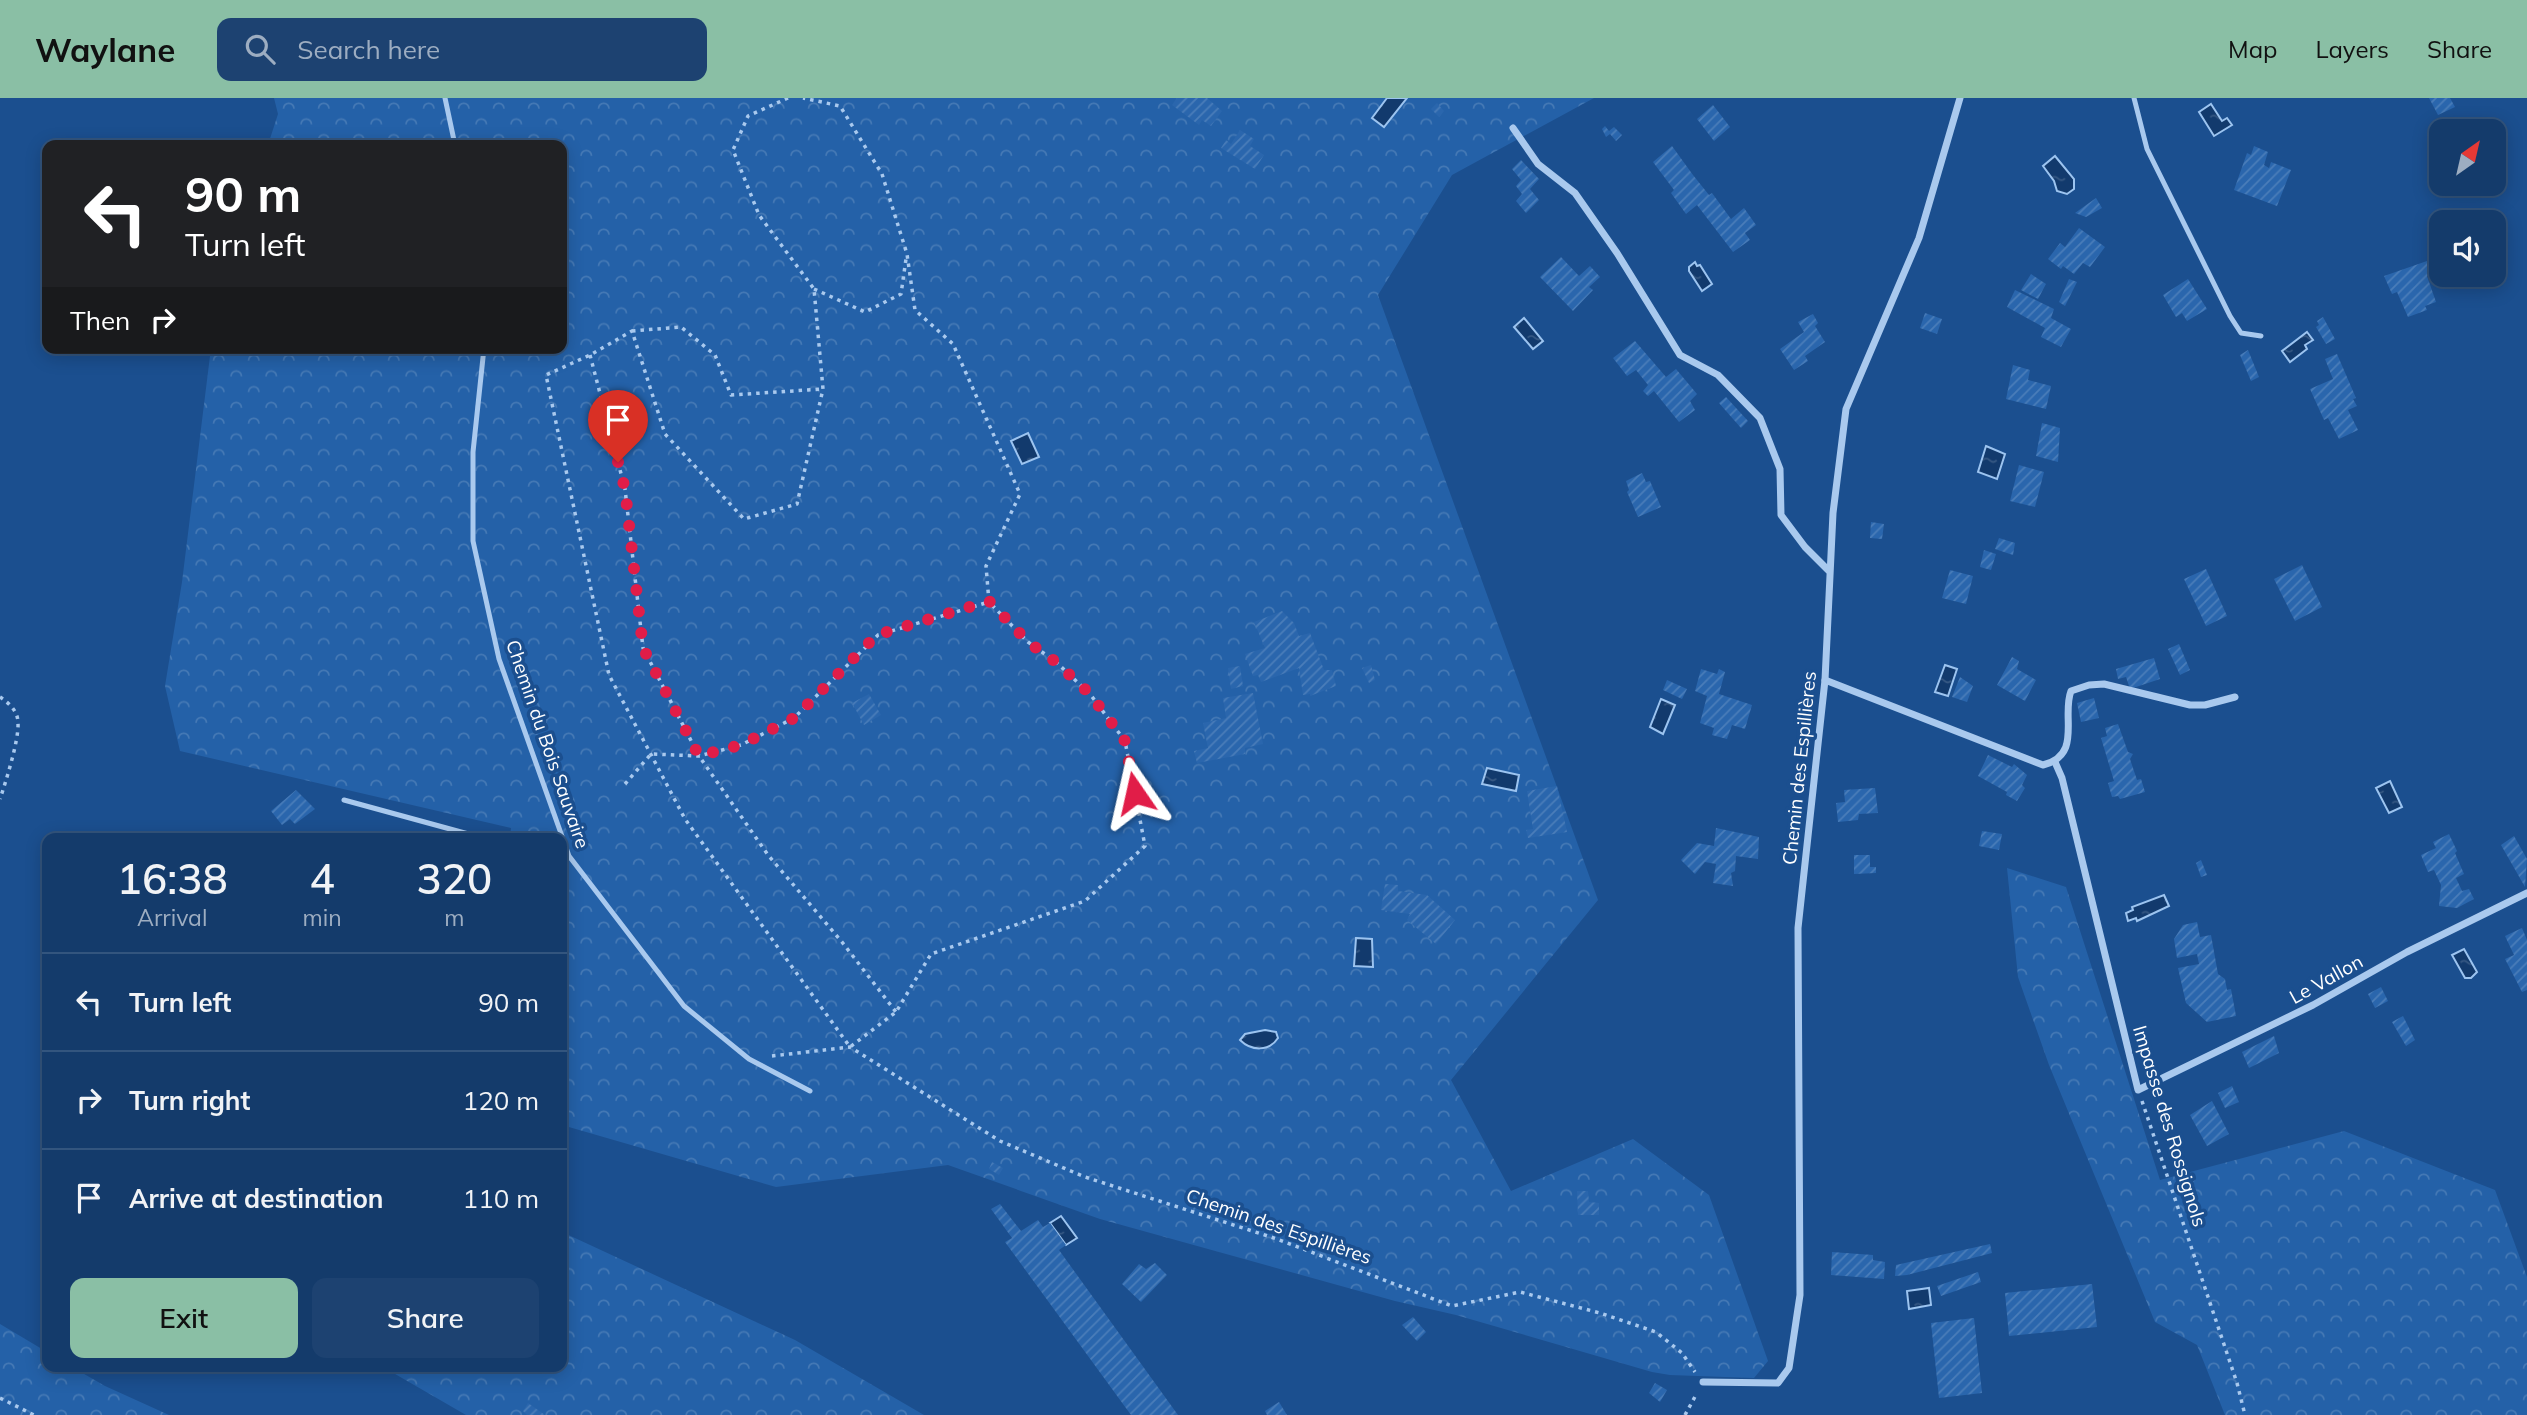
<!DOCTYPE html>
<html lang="en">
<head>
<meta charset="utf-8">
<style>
	:root { --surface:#143b6b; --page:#1d4271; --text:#f1f3f6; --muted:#9dadc1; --line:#33557e; --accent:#8abfa5 }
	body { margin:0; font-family:Mulish,sans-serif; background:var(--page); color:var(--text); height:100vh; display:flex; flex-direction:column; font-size:26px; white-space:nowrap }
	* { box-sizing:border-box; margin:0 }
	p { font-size:23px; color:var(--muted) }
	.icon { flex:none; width:38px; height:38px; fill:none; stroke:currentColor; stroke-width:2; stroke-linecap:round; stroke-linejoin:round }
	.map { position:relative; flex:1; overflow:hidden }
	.panel { position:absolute; left:42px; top:735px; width:525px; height:539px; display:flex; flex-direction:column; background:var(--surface); border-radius:14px; box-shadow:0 4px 18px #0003,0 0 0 2px var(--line) }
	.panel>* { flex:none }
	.guide { position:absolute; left:42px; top:42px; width:525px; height:214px; border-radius:14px; box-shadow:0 4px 18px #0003,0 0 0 2px var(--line); background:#202124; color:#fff; overflow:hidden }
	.needle { width:46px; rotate:34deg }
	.controls { position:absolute; left:2429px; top:21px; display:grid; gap:14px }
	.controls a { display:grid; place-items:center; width:77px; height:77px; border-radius:14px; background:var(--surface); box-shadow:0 4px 18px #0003,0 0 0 2px var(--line); font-size:35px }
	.pin { position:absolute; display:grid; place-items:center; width:60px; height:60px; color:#fff; margin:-72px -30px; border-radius:50% 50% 50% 0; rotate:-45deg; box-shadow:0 0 7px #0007 }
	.pin .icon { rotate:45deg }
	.me { position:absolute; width:77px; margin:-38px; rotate:349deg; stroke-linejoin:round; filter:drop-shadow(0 0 5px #0008) }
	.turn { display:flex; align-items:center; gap:24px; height:147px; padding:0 28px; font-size:32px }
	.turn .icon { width:91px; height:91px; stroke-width:2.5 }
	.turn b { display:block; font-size:49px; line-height:60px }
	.then { display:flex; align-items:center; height:66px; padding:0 28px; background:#0003; gap:14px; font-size:26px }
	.eta { display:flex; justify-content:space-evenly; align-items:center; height:119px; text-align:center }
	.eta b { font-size:42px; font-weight:600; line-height:49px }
	.button { display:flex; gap:14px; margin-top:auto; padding:14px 28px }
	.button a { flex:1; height:80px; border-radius:14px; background:var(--accent); color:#111; font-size:28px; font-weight:600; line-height:80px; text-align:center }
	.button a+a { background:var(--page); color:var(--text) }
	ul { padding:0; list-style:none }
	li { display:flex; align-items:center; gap:21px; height:98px; padding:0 28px; border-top:2px solid var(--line) }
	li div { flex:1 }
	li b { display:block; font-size:26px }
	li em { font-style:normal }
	header { display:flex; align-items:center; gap:42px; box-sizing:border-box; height:98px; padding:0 35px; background:var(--accent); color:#111 }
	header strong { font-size:33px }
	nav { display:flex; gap:38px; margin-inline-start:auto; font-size:24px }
	.search { width:490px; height:63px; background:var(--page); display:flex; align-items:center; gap:18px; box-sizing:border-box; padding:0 24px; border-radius:14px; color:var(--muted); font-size:26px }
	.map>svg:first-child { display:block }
	.forest { fill:url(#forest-crowns) }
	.water { fill:url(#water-ripples); stroke:#9cc4f0; stroke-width:2 }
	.building { fill:url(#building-hatch) }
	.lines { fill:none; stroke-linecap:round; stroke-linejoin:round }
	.path { stroke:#a9c9ee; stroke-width:3.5; stroke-dasharray:3.5 5; stroke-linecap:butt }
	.service { stroke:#a9c9ee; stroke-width:5 }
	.minor { stroke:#a9c9ee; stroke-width:7 }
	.route { stroke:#e11d48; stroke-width:12; stroke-dasharray:0 21.6 }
	.labels { text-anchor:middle; stroke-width:7; stroke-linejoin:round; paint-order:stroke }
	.street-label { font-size:19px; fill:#fff; stroke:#1b4f8f }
</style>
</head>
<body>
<header>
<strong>Waylane</strong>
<div class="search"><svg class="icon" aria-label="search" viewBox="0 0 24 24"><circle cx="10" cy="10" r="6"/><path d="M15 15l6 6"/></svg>Search here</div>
<nav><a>Map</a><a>Layers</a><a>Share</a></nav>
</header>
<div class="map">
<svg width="2527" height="1317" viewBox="0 0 2527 1317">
	<defs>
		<pattern id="forest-crowns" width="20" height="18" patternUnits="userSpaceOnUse" patternTransform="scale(1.75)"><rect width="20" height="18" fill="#2461a8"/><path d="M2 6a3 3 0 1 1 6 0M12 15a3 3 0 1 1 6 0" fill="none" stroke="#4579b5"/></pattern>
		<pattern id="water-ripples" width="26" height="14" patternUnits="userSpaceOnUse" patternTransform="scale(1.75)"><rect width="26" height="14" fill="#123a6d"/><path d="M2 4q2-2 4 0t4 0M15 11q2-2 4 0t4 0" fill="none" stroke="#365883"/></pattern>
		<pattern id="building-hatch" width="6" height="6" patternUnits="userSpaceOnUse" patternTransform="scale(1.75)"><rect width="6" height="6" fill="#2a66ad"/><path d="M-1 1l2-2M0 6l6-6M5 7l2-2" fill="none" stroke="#4a7db9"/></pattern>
	</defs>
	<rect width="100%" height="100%" fill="#1b4f8f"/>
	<!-- forest -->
	<g class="forest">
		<path d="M274 0H1594L1452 77 1378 197 1598 802 1451 982 1511 1093 1633 1041 1709 1097 1768 1263 1754 1280 1670 1277 1652 1274 1456 1217 1395 1203 1100 1121 948 1067 776 1089 562 1027V740H510L511 730 180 653 165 588 182 484 211 250H562V47H268L278 16Z"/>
		<path d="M2007 770 2066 789 2160 1082 2344 1033 2495 1092 2527 1179V1317H2225L2197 1247 2155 1224 2049 967 2018 879Z"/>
		<path d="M562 1134 795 1242 924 1317H466L383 1269H562Z"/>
		<path d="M0 1226 47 1254V1269H72L105 1288 169 1317H0Z"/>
	</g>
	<!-- water -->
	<g class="water">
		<path d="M1387 0H1407L1384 29 1372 20Z"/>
		<path d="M2211 6 2222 23 2227 20 2232 27 2214 38 2199 14Z"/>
		<path d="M2055 58 2074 81V91L2067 96 2057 93 2054 83 2043 68Z"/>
		<path d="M1695 164 1697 168 1700 167 1712 186 1702 193 1689 173V169Z"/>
		<path d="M1524 220 1543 243 1533 251 1514 229Z"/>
		<path d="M2307 234 2313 242 2305 247 2307 251 2290 264 2282 253Z"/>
		<path d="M1028 335 1039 359 1022 366 1011 343Z"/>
		<path d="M1986 348 2005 356 1997 381 1978 374Z"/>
		<path d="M1945 567 1957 571 1948 598 1935 594Z"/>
		<path d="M1661 601 1675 607 1663 636 1650 629Z"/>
		<path d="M1487 670 1519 677 1516 693 1482 686Z"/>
		<path d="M2390 683 2402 709 2389 715 2376 690Z"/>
		<path d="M2164 797 2169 808 2137 823 2136 820 2128 823 2126 815 2133 812 2132 809Z"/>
		<path d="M1356 840 1372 841 1373 869 1354 868Z"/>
		<path d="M2464 851 2477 874 2471 880H2465L2452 857Z"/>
		<path d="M1265 932 1276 934 1278 940C1269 954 1251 953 1240 942L1245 936Z"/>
		<path d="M1061 1118 1077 1140 1066 1147 1050 1125Z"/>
		<path d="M1929 1190 1931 1207 1909 1211 1907 1193Z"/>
	</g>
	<!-- building -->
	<g class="building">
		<path d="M1177 0H1207L1222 13 1211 28 1202 22 1199 27 1172 7Z"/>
		<path d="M2429 0H2450L2455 9 2438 17Z"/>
		<path d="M1437 5 1444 13 1439 19 1431 11Z"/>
		<path d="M1713 7 1730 29 1714 43 1697 21Z"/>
		<path d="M1605 28 1609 33 1614 29 1622 37 1616 43 1610 36 1606 39 1602 31Z"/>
		<path d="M1240 32 1254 41 1250 48 1264 57 1255 71 1221 50 1226 42 1231 46Z"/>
		<path d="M1672 48 1693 77 1709 97 1712 95 1731 121 1744 110 1756 127 1745 135 1750 142 1733 154 1697 107 1686 116 1671 95 1674 92 1653 64Z"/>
		<path d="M2254 48 2268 54 2264 67 2269 70 2271 64 2291 72 2277 108 2234 92 2247 55 2251 57Z"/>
		<path d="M1521 62 1539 81 1530 91 1539 102 1526 115 1516 103 1522 96 1516 88 1521 82 1512 71Z"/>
		<path d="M2096 100 2102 110 2086 119 2075 115Z"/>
		<path d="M2079 130 2105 149 2090 169 2083 165 2074 176 2063 168 2061 171 2048 161 2060 145 2065 149Z"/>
		<path d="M1561 159 1579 178 1590 168 1600 179 1589 189 1593 192 1573 213 1540 179Z"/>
		<path d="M2427 163 2432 176 2427 178 2436 204 2425 208 2427 212 2408 219 2397 194 2392 196 2384 178Z"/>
		<path d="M2031 176 2046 186 2038 201 2021 192Z"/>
		<path d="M2069 181 2077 184 2065 208 2059 204Z"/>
		<path d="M2188 181 2207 211 2187 223 2182 215 2176 219 2163 197Z"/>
		<path d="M2015 192 2054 211 2051 220 2071 231 2061 249 2041 239 2045 230 2007 209Z"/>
		<path d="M1925 215 1942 221 1937 236 1920 230Z"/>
		<path d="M1813 216 1818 225 1815 228 1825 244 1805 258 1808 263 1794 272 1780 251 1804 234 1798 224Z"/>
		<path d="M2323 219 2335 241 2326 246 2316 229 2319 227 2317 223Z"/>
		<path d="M1635 243 1666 279 1676 271 1697 296 1690 303 1695 312 1679 324 1654 293 1648 298 1643 293 1648 287 1636 272 1627 278 1613 260Z"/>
		<path d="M2248 252 2259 279 2251 283 2240 257Z"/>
		<path d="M2337 256 2356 300 2353 301 2357 308 2348 312 2358 332 2339 341 2328 320 2324 322 2310 291 2333 281 2325 261Z"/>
		<path d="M2013 267 2030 272 2028 282 2051 288 2046 311 2006 301Z"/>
		<path d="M1726 299 1748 323 1741 330 1719 305Z"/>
		<path d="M2042 325 2060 330 2058 364 2036 358Z"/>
		<path d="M2019 367 2044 374 2035 409 2010 403Z"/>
		<path d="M1642 375 1646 384 1650 383 1661 409 1638 419 1627 394 1629 392 1626 383Z"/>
		<path d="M1871 424 1884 426 1882 441 1870 440Z"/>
		<path d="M1999 440 2015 445 2013 457 1995 451Z"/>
		<path d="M1984 452 1996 456 1991 472 1980 469Z"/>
		<path d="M2302 467 2322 509 2295 523 2274 481Z"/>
		<path d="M2206 471 2227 518 2206 528 2184 481Z"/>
		<path d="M1950 472 1973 478 1966 506 1942 500Z"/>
		<path d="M1282 513 1294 525 1299 538 1310 535 1324 572H1332L1336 588 1310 598V596L1303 597 1299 570 1261 584 1258 577 1253 578 1245 556 1265 550 1254 524Z"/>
		<path d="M2179 546 2190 572 2180 577 2168 551Z"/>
		<path d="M2012 559 2019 563 2017 571 2036 582 2025 603 1997 587Z"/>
		<path d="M2154 560 2160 581 2130 591 2126 579 2118 581 2116 571Z"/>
		<path d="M1371 567 1375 582 1369 585 1362 570Z"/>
		<path d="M1240 568 1243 588 1231 591 1228 570Z"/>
		<path d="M1701 571 1717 576 1719 571 1725 574 1719 596 1752 607 1745 631 1732 627 1727 641 1712 637 1714 630 1700 625 1707 598 1695 593Z"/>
		<path d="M1960 579 1973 588 1967 604 1952 599Z"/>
		<path d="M1667 582 1687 591 1682 601 1663 592Z"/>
		<path d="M1253 595 1263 646 1245 650V656L1197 665 1194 653 1208 650 1203 625 1226 620 1223 600Z"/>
		<path d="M869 596 881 617 864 627 852 605Z"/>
		<path d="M2094 600 2099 620 2081 624 2077 605Z"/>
		<path d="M2118 626 2128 654 2133 656 2130 661 2137 682 2141 681 2145 694 2120 701 2118 698 2112 699 2108 685 2114 683 2101 640 2107 638 2105 630Z"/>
		<path d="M1988 657 2012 669 2014 666 2027 677 2022 687 2025 690 2017 703 2006 697 2007 694 1978 678Z"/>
		<path d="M1557 688 1567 734 1528 740 1526 732 1533 731 1527 693Z"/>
		<path d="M1875 690 1878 715 1859 716 1858 722 1838 724 1836 705 1845 704 1844 692Z"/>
		<path d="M296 692 315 711 295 726 290 721 282 727 271 713Z"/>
		<path d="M1716 730 1759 739 1758 761 1736 758 1735 773 1731 775 1733 788 1713 785 1716 766 1705 764 1695 776 1681 762 1697 745 1714 748Z"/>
		<path d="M1982 733 2002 736 1999 752 1979 748Z"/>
		<path d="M2449 736 2457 753 2455 755 2464 776 2456 780 2462 793 2469 791 2474 801 2457 810 2439 808 2441 787 2434 772 2428 774 2421 757 2436 750 2433 744Z"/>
		<path d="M2514 738 2527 761 2525 789 2501 747Z"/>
		<path d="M1854 757H1870V769H1876V775L1854 776Z"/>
		<path d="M2201 762 2207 777 2201 779 2196 765Z"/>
		<path d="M1385 786 1398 787V793L1427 797 1455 822 1436 846 1407 822 1410 816 1381 812Z"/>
		<path d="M2197 824 2200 839 2211 837 2218 876 2225 881 2227 892 2231 891 2236 918 2207 924 2186 905 2178 870 2199 866 2197 856 2177 860 2174 841 2183 827Z"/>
		<path d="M2522 830 2527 842V892L2522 894 2505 861 2514 857 2505 838Z"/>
		<path d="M2381 889 2388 903 2375 910 2368 896Z"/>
		<path d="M2403 918 2415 942 2406 948 2392 924Z"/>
		<path d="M2274 938 2279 955 2249 970 2242 954Z"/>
		<path d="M2232 988 2239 1004 2225 1010 2218 995Z"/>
		<path d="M2212 1003 2229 1036 2207 1048 2190 1017Z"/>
		<path d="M992 1064 1003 1070 999 1077 989 1071Z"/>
		<path d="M2185 1064 2195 1083 2187 1088 2177 1068Z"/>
		<path d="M1577 1093H1588L1589 1104 1599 1105V1117H1578Z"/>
		<path d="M1000 1106 1021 1133 1038 1122 1043 1129 1050 1125 1066 1147 1059 1152 1178 1317H1131L1005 1144 1012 1140 991 1111Z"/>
		<path d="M1990 1146 1992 1155 1907 1177 1895 1178 1896 1167Z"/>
		<path d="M1832 1154 1873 1157V1162L1885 1164 1884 1181 1831 1177Z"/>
		<path d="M1155 1165 1167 1177 1141 1204 1122 1186 1139 1166 1146 1171Z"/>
		<path d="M1978 1174 1981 1184 1941 1198 1937 1188Z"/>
		<path d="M2092 1186 2097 1229 2009 1238 2005 1195Z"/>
		<path d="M1413 1219 1426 1234 1417 1243 1402 1227Z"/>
		<path d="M1974 1220 1982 1295 1939 1300 1931 1225Z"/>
		<path d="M1655 1285 1667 1292 1660 1304 1649 1295Z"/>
		<path d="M1279 1304 1287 1317H1267L1265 1313Z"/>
		<path d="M528 1305 545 1317H527L523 1313Z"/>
	</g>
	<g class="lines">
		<!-- path -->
		<g class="path">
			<path d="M788 0 748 18 733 52 759 117 814 191 823 291 797 406 744 421 665 336 632 233 590 257 546 277 609 577 685 721 850 949 896 914 931 856 1085 803 1145 748 1125 643 1090 596 1056 564 1028 544 989 504 986 468 1020 396 953 246 915 212 907 156 882 76 840 8 803 0"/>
			<path d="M814 191 865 214 901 196 906 161"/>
			<path d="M632 233 681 229 715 257 731 297 823 291"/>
			<path d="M590 257 625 391 643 550 699 658 768 757 842 844 896 914"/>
			<path d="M0 599C9 605 18 613 18 625 19 642 6 683 0 701"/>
			<path d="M625 686 651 656 699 658 741 647 794 620 878 537 989 504"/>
			<path d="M772 958 850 949 1000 1043 1085 1079 1277 1141 1452 1208 1520 1194 1600 1215 1656 1234 1682 1255 1695 1274"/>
			<path d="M2142 1003 2237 1285 2245 1317"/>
			<path d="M0 1300 34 1317"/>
			<path d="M1685 1317 1697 1295"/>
		</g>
		<!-- service -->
		<g class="service">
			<path d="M445 0 455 47"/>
			<path d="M2134 0 2147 51 2230 218 2241 235 2261 238"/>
			<path d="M484 250 473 354V443L499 561 569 758 684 908 749 961 810 993"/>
			<path d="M344 702 483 740"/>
		</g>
		<!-- minor -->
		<g class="minor">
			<path d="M1513 30 1538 66 1575 95 1617 155 1680 257 1718 277 1760 320 1780 371 1781 417 1805 449 1828 472"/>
			<path d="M1825 582 2043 667C2083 657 2061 618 2071 593L2089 587 2104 586 2190 607H2205L2235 599"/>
			<path d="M2055 664 2062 680 2138 992 2313 907 2407 854 2527 795"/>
			<path d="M1703 1284 1778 1285 1789 1270 1800 1197 1798 830 1825 582 1833 415 1846 311 1919 140 1960 0"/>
		</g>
	</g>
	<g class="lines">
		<!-- route -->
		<path class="route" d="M618 364 625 391 643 550 699 658 741 647 794 620 877 537 989 503 1028 544 1056 564 1090 596 1125 643 1135 695"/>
	</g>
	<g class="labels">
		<!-- street labels -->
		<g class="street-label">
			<text transform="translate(548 646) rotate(71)" y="7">Chemin du Bois Sauvaire</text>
			<text transform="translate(1799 670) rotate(-84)" y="7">Chemin des Espillières</text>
			<text transform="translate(2326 881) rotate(-29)" y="7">Le Vallon</text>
			<text transform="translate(2170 1028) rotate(73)" y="7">Impasse des Rossignols</text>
			<text transform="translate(1279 1128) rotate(19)" y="7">Chemin des Espillières</text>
		</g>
	</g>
</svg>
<div class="controls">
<a><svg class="needle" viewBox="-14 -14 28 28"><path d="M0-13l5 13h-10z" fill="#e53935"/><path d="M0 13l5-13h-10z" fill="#9dadc1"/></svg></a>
<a><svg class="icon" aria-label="sound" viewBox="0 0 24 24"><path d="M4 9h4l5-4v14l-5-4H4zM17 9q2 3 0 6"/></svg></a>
</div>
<div class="pin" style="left:618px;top:364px;background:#d93025"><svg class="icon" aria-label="arrive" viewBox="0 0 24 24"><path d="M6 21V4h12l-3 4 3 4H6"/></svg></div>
<svg class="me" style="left:1135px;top:695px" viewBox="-20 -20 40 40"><path d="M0-17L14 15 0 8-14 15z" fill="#e11d48" stroke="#fff" stroke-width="4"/></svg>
<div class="guide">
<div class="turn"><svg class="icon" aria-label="left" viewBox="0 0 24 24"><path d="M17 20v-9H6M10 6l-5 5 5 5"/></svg><div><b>90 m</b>Turn left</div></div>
<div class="then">Then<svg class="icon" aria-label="right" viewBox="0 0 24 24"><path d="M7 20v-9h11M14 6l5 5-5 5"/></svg></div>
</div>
<section class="panel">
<div class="eta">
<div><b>16:38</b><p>Arrival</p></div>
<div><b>4</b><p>min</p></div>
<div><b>320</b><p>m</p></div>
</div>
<ul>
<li><svg class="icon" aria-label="left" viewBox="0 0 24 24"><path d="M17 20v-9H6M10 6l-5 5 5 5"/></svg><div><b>Turn left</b></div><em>90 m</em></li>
<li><svg class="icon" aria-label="right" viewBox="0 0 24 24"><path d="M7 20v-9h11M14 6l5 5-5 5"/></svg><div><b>Turn right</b></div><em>120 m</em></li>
<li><svg class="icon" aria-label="arrive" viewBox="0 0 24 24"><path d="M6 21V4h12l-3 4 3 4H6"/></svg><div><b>Arrive at destination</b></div><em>110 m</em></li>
</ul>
<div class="button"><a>Exit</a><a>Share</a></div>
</section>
</div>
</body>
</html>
